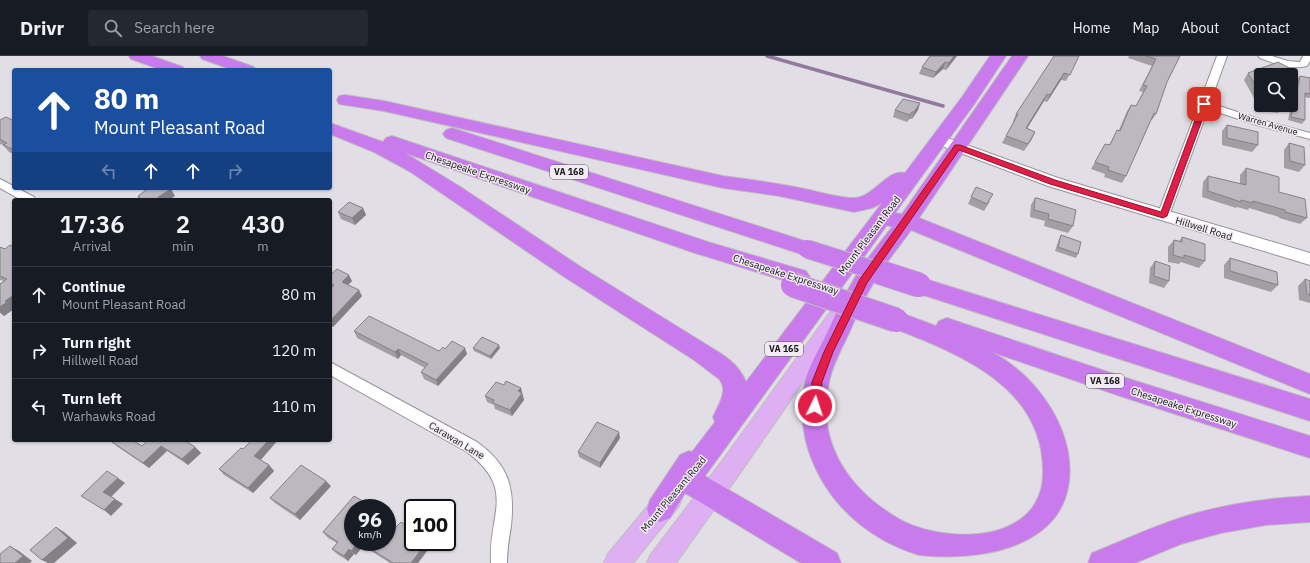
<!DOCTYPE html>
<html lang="en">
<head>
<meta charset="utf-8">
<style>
	:root { --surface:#171b24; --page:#242831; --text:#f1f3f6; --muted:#9ea1a6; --line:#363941 }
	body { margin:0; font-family:"IBM Plex Sans",sans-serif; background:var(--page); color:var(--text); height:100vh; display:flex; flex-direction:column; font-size:15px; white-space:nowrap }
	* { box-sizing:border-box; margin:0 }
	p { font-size:13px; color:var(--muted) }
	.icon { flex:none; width:22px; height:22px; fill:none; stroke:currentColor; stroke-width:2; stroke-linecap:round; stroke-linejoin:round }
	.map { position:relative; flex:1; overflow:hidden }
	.details { position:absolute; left:12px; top:142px; width:320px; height:244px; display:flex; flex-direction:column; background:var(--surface); border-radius:4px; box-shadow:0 1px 3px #0004 }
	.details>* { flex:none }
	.guide { position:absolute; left:12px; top:12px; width:320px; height:122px; border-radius:4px; box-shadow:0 1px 3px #0004; background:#1a4fa0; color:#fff; overflow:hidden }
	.controls { position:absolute; left:1254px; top:12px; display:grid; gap:8px }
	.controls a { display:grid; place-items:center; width:44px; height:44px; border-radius:4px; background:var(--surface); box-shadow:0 1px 3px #0004; font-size:20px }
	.speed { position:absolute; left:344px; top:443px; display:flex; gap:8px; font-size:20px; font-weight:700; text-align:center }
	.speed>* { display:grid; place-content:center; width:52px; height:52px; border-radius:50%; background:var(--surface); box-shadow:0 1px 3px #0004; line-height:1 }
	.speed small { font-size:10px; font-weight:400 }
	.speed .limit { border:2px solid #111; border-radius:6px; background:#fff; color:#111 }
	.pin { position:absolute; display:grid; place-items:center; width:34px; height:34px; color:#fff; margin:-17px; border-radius:8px; box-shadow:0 2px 6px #0006 }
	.me { position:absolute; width:44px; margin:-22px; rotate:4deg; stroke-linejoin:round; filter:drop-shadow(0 0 3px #0008) }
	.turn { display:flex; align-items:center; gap:14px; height:84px; padding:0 16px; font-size:18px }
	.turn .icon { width:52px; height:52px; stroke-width:2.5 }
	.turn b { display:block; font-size:28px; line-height:34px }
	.lanes { display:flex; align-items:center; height:38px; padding:0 16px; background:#0003; justify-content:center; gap:20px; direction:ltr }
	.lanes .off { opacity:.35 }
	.eta { display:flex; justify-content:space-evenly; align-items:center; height:68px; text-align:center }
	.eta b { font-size:24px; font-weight:600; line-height:28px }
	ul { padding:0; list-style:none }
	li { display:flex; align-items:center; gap:12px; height:56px; padding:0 16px; border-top:1px solid var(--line) }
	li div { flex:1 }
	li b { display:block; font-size:15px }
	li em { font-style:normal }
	header { display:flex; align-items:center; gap:24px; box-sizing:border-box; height:56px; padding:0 20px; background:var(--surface); border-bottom:1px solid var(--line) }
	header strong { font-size:19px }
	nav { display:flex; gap:22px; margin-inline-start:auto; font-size:14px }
	.search { width:280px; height:36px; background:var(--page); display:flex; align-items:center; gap:10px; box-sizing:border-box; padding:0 14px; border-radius:4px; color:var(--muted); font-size:15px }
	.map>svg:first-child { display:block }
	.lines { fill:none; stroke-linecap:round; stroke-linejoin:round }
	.stream { stroke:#917a9d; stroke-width:3.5 }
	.street-casing { stroke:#969198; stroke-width:2 }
	.secondary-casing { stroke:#969198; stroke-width:2 }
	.primary-casing { stroke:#bebebe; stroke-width:2 }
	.highway-casing { stroke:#bebebe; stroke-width:2 }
	.street { fill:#fff; fill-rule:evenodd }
	.secondary { fill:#fff; fill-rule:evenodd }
	.primary { fill:#dfaff4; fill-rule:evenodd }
	.highway { fill:#c97aec; fill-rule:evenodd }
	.highway-bridge-far1-casing { stroke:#bebebe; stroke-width:20; stroke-linecap:butt }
	.highway-bridge-casing { stroke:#bebebe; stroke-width:26; stroke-linecap:butt }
	.highway-bridge-far1 { stroke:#c97aec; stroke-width:18 }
	.highway-bridge { stroke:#c97aec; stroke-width:24 }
	.wall { fill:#a39ea4 }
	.shaded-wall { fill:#848186 }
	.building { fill:#bdb8bf; stroke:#848186 }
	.route { fill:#e11d48; stroke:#92132f }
	.labels { text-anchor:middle; stroke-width:3; stroke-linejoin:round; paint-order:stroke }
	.far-street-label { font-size:9px; fill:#171618; stroke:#f0ebf2 }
	.shield { fill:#f0ebf2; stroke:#585659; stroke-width:1 }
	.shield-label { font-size:9px; font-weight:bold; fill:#171618 }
	.street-label { font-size:10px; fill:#171618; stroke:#f0ebf2 }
</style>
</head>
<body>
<header>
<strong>Drivr</strong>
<div class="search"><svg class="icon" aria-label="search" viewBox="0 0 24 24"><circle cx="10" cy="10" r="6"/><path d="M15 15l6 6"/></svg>Search here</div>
<nav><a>Home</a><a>Map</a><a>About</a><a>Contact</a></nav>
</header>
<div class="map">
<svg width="1310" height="507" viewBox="0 0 1310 507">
	<rect width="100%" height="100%" fill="#e2dee5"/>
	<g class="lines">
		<!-- stream -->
		<path class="stream" d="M767 0 943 50"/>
		<!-- street casing -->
		<g class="street-casing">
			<g id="street">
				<path d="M1217 0H1227L1210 47 1265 65 1310 77V83L1257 69 1208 53 1169 160 1167 163H1159L1157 160Z"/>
				<path d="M1258 0H1272L1288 5 1300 6 1303 0H1310V5L1307 10C1290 14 1276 8 1260 2Z"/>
				<path d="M0 123 34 141 36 144H21L0 132Z"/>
				<path d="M330 306 477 386C509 409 515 432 511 470 509 482 507 494 507 507H491C488 457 517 434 467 396L330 319Z"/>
			</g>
		</g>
		<!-- secondary casing -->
		<g class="secondary-casing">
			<path id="secondary" d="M939 79 1058 122 1310 197V209L1048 130 934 87 932 84 934 81Z"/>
		</g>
		<!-- primary casing -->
		<g class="primary-casing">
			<g id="primary">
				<path d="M843 245 850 248 853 253 850 258 738 420 676 507H647L651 498 722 405 836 248Z"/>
				<path d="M670 431 679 434 682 442 679 450 633 507H604L608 498 661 434Z"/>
			</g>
		</g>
		<!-- highway casing -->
		<g class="highway-casing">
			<g id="highway">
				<path d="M129 0H152L183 11 185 14H162L131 3Z"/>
				<path d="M200 0H223L254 11 256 14H233L202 3Z"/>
				<path d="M990 0H1006L975 47 895 157 902 158 1012 0H1028L919 162 1310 318V338L911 174C899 191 886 206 876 223 865 240 857 259 849 277 842 292 834 306 830 322 814 383 847 433 899 463 927 479 979 485 1009 470 1031 460 1043 441 1043 417 1044 329 957 297 888 270L885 264 888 258 896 255 936 270 939 265 947 262 1120 320 1310 380V402L1120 340 992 296C1029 316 1060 354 1068 396 1083 485 993 507 919 499 875 486 837 456 817 415 803 387 799 356 805 326 809 310 818 295 825 281 835 260 844 239 856 220 867 202 880 187 892 171L887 169 705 420 837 497 841 507H801L685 437 670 462 660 466 650 462 647 453 650 444 680 399 689 395 692 396 715 366 713 361C718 350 729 334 719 323L694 304 566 222 409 115 374 96 330 78V67L383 86 386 82 392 80 398 82 708 186 806 215 810 221 806 227 799 229 695 197 405 97 459 130 581 211 720 297C732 305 740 312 746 326L882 147 872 152 854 156 779 140 723 132 384 55 345 49 339 48 337 44 339 40 345 39 384 45 723 120C751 124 778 127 805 133 819 136 841 142 854 142 873 142 888 112 905 117L962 41Z"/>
				<path d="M452 72 814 188 817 193 814 198 807 200 446 82 443 78 446 74Z"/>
				<path d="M919 221 1310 343V365L911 235 908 229 911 223Z"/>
				<path d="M1310 440V466L1266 469 1221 477 1181 488 1135 507H1088L1092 497C1122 485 1152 471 1183 461 1224 448 1267 442 1310 440Z"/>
			</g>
		</g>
		<!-- street -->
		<use href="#street" class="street"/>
		<!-- secondary -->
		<use href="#secondary" class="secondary"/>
		<!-- primary -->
		<use href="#primary" class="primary"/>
		<!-- highway -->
		<use href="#highway" class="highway"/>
		<!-- highway-bridge-far1 casing -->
		<g class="highway-bridge-far1-casing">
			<path id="highway-bridge-far1" d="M807 193 883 217"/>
		</g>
		<!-- highway-bridge casing -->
		<g class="highway-bridge-casing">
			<g id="highway-bridge">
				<path d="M879 216 919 229"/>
				<path d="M793 229 896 264"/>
			</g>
		</g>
		<!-- highway-bridge-far1 -->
		<use href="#highway-bridge-far1" class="highway-bridge-far1"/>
		<!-- highway-bridge -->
		<use href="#highway-bridge" class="highway-bridge"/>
	</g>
	<!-- wall -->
	<g class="wall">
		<path d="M930 0H957L946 14 943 13 933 22 919 18 922 11Z"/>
		<path d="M1079 0 1066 25 1061 24 1047 46 1044 45 1027 72 1035 76 1024 95 1002 87 1014 65H1013L1016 58Z"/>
		<path d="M1129 0H1180L1167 26 1156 58 1152 64H1151L1126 120 1122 127 1104 121 1105 118 1091 113 1105 88 1109 89 1117 74H1119L1127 55 1131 49 1136 50 1143 36 1139 35 1152 10 1128 2Z"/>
		<path d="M1248 17 1261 19V49H1283V50L1278 57 1261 55 1244 24Z"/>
		<path d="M1300 20 1310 22V42H1309L1305 41V64L1302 68 1288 64 1297 23Z"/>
		<path d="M920 47 918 54 912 63H909L907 66 893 61 895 54Z"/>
		<path d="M0 64 14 65V98L9 96 3 89 0 88Z"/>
		<path d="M1227 69 1258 89 1252 96 1222 89V75Z"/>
		<path d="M1289 87 1305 109 1299 116 1284 112V94Z"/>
		<path d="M1246 112 1279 136 1307 162 1300 168 1279 162V161L1249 152 1248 154 1237 151 1236 152 1202 141 1203 126 1208 120 1240 128V119Z"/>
		<path d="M971 141 990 145 984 155 968 148Z"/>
		<path d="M1035 142 1073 170 1068 177 1044 170 1045 165 1030 161 1031 149Z"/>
		<path d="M363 152 366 159 355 169 341 163 338 156Z"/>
		<path d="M1061 179 1078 198 1076 202 1055 195 1059 183Z"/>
		<path d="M1182 181 1205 205 1199 212 1181 206 1179 208 1168 206V191L1174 184 1179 185Z"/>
		<path d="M0 191 5 193 14 191V250L12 251 14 253 4 260 0 257V228L4 225 0 224Z"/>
		<path d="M1230 202 1278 229 1271 236 1224 222V209Z"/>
		<path d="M1155 205 1169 225 1164 232 1149 227 1150 212Z"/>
		<path d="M330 219 352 225 348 229 362 240 333 271 330 269V233L331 232H330Z"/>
		<path d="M1305 223 1310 225V247L1299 244 1298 230Z"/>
		<path d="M354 275 439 295 445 293 467 298 438 330 424 323 421 316 425 312 401 299 398 303 357 282Z"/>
		<path d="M473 292H500L491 303 474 295Z"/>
		<path d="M504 329 521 332 522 338 524 344 512 360 495 353 494 349 487 346 485 340Z"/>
		<path d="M620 382 600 412 579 401 578 396Z"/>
		<path d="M278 384 260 404 269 409 274 415 253 437 224 419 219 413 243 393Z"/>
		<path d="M112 386 142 390 195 391 201 397 188 409 167 395 149 412 118 391Z"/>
		<path d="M331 430 300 464 275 447 270 442Z"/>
		<path d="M353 452 387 486 421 488 427 495 418 507H390L363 490 356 499 354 498 348 505 337 498 332 493 337 487 328 482 323 476Z"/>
	</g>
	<!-- shaded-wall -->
	<g class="shaded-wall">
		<path d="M954 0H957L946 14 949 7Z"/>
		<path d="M945 6 943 13 933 22 936 16Z"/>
		<path d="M1291 13 1286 19H1275Z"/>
		<path d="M1064 17 1061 24 1047 46 1050 39Z"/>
		<path d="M1047 38 1044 45 1023 79 1026 72Z"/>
		<path d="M920 47 918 54 912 63 914 56Z"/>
		<path d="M912 56 909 63 907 66 910 59Z"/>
		<path d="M1035 76 1032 83 1024 95 1028 88Z"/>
		<path d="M171 133 175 140 169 144H161L158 141Z"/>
		<path d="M363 152 366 159 355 169 352 162Z"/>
		<path d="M349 219 352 225 345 232 342 226Z"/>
		<path d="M359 234 362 240 333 271 330 265Z"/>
		<path d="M14 239V250L12 251 14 253 4 260 0 256V251L5 245Z"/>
		<path d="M499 289 500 292 491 303 490 300Z"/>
		<path d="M465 292 467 298 438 330 436 324Z"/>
		<path d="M398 293 401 299 398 303 395 296Z"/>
		<path d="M521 332 524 344 512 360 510 354 518 335Z"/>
		<path d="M619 376 620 382 600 412V407Z"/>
		<path d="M269 384H278L259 406 254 400Z"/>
		<path d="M161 390 167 395 149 412 143 407Z"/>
		<path d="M195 391 201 397 188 409 182 403Z"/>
		<path d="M269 409 274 415 253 437 248 432Z"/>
		<path d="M118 422 125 427 111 441 103 436Z"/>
		<path d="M326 425 331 430 300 464 295 458Z"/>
		<path d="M115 443 123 448 111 460 104 454Z"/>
		<path d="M370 449 372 452H367Z"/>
		<path d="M56 471 64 476 77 487 54 507H48L42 504Z"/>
		<path d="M358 486H360L363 490 356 499 351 495Z"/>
		<path d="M10 490 19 495 32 505 30 507H15Z"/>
		<path d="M424 490 427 495 418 507H411Z"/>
		<path d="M349 493 354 498 348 505 344 500Z"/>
	</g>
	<!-- building -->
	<g class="building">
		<path d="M930 0H954L949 7 945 6 936 16 922 11Z"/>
		<path d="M1054 0H1079L1070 19 1064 17 1050 39 1047 38 1026 72 1035 76 1028 88 1006 80 1018 58H1016Z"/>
		<path d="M1146 0H1180L1167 26 1156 58 1154 57 1126 120 1108 114 1109 111 1095 106 1105 88 1110 89 1117 74 1120 75 1131 49 1136 50 1147 30 1143 29 1156 3Z"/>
		<path d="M1278 6 1291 13 1275 19H1261V39L1248 17Z"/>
		<path d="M1300 20 1310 22V38L1305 37V64L1291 61Z"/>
		<path d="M903 43 920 47 914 56H912L910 59 895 54Z"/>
		<path d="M1272 49H1283V50Z"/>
		<path d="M6 61 14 65V94L3 89 7 87 0 83V64Z"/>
		<path d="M1227 69 1258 76V89L1227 82Z"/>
		<path d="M1289 87 1304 91 1305 109 1290 105Z"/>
		<path d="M1246 112 1279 121V136L1305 143 1307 162 1285 156V154L1253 145V147L1241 144V146L1208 135V120L1246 129Z"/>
		<path d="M976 131 993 138 987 148 971 141Z"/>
		<path d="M149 132H169L171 133 158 141 163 143 162 144H134L140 141 138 140Z"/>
		<path d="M1035 142H1037L1076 154 1073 170 1048 163 1049 158 1034 154Z"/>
		<path d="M349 146 363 152 352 162 338 156Z"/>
		<path d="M1061 179 1081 186 1078 198 1058 191Z"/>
		<path d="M1182 181 1205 188V205L1184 199V202L1173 199 1174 184 1182 186Z"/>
		<path d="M10 189 14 191V239L5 245 7 246 0 251V228L7 223 0 220V191L5 193Z"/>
		<path d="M1230 202 1277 216 1278 229 1230 215Z"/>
		<path d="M1155 205 1170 210 1169 225 1154 220Z"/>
		<path d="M337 213 349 219 342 226 359 234 330 265V233L334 229 330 227V219Z"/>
		<path d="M1305 223 1310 225V239L1307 238Z"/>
		<path d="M369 260 439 295 443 291 445 293 452 285 465 292 436 324 421 316 428 308 398 293 395 296 354 275Z"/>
		<path d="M482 281 499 289 490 300 473 292Z"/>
		<path d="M506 325 521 332 518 335 522 337 510 354 493 347 494 344 485 340 496 326 504 329Z"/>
		<path d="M597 366 619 376 600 407 578 396Z"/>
		<path d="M114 384H132L142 390 148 384H184L195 391 182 403 161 390 143 407 112 386Z"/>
		<path d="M252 384H269L254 400 269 409 248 432 219 413 241 392 243 393Z"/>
		<path d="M301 409 326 425 295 458 270 442Z"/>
		<path d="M107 415 118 422 103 436 115 443 104 454 81 440Z"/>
		<path d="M354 440 370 449 367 452H353V486H358L351 495 349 493 344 500 332 493 338 486 323 476Z"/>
		<path d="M401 466 413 473V486H418L424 490 411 507H393L360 486H387V467L395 472Z"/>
		<path d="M56 471 68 482 42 504 30 494Z"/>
		<path d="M10 490 23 500 15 507H0V498Z"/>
	</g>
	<!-- route -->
	<path class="route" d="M1204 46 1208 48 1167 160 1163 162 1050 128 959 94 867 227 833 296 822 326 820 350 818 353 815 354 811 353 810 350 812 326 824 296 860 223 955 89H960L1055 124 1161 156 1201 48Z"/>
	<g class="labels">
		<!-- far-street labels -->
		<g class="far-street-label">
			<text transform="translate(1268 68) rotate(16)" y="3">Warren Avenue</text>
		</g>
		<!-- shield labels -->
		<g class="shield">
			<rect x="550" y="109" width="38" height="14" rx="3"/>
			<rect x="765" y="286" width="38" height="14" rx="3"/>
			<rect x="1086" y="318" width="38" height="14" rx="3"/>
		</g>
		<g class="shield-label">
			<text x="569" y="119">VA 168</text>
			<text x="784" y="296">VA 165</text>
			<text x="1105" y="328">VA 168</text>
		</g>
		<!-- street labels -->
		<g class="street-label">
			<text transform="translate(478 116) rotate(19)" y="4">Chesapeake Expressway</text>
			<text transform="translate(1204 172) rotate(17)" y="4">Hillwell Road</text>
			<text transform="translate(869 179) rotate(-53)" y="4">Mount Pleasant Road</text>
			<text transform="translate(786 218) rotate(18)" y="4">Chesapeake Expressway</text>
			<text transform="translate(1184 351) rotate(18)" y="4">Chesapeake Expressway</text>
			<text transform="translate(457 384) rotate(31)" y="4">Carawan Lane</text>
			<text transform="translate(673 438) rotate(-50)" y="4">Mount Pleasant Road</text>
		</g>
	</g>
</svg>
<div class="controls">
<a><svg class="icon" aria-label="search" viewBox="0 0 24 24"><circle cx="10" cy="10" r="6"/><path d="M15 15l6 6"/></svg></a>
</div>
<div class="speed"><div>96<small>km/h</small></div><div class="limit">100</div></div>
<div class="pin" style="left:1204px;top:48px;background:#d93025"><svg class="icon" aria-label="arrive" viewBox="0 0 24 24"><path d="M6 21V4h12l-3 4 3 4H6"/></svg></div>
<svg class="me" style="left:815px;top:350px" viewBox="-20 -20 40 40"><circle r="17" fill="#e11d48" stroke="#fff" stroke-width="3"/><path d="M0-11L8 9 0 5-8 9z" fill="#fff"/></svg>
<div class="guide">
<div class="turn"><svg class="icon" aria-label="ahead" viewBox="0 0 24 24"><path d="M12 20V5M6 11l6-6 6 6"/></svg><div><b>80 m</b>Mount Pleasant Road</div></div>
<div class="lanes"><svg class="icon off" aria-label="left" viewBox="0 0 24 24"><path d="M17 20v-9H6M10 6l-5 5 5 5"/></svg><svg class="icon" aria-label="ahead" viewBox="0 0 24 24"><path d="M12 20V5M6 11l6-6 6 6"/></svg><svg class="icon" aria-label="ahead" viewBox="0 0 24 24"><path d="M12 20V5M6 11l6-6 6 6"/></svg><svg class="icon off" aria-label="right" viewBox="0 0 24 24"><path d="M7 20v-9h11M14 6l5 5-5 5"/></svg></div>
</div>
<section class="details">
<div class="eta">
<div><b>17:36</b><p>Arrival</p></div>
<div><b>2</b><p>min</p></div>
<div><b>430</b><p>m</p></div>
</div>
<ul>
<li><svg class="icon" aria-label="ahead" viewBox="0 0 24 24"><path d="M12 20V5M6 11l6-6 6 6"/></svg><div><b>Continue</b><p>Mount Pleasant Road</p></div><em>80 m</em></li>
<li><svg class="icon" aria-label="right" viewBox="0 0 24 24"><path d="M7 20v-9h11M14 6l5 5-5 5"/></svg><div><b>Turn right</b><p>Hillwell Road</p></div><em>120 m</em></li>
<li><svg class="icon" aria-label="left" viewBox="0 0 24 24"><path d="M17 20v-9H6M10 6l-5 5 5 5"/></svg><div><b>Turn left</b><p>Warhawks Road</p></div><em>110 m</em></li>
</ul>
</section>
</div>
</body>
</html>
